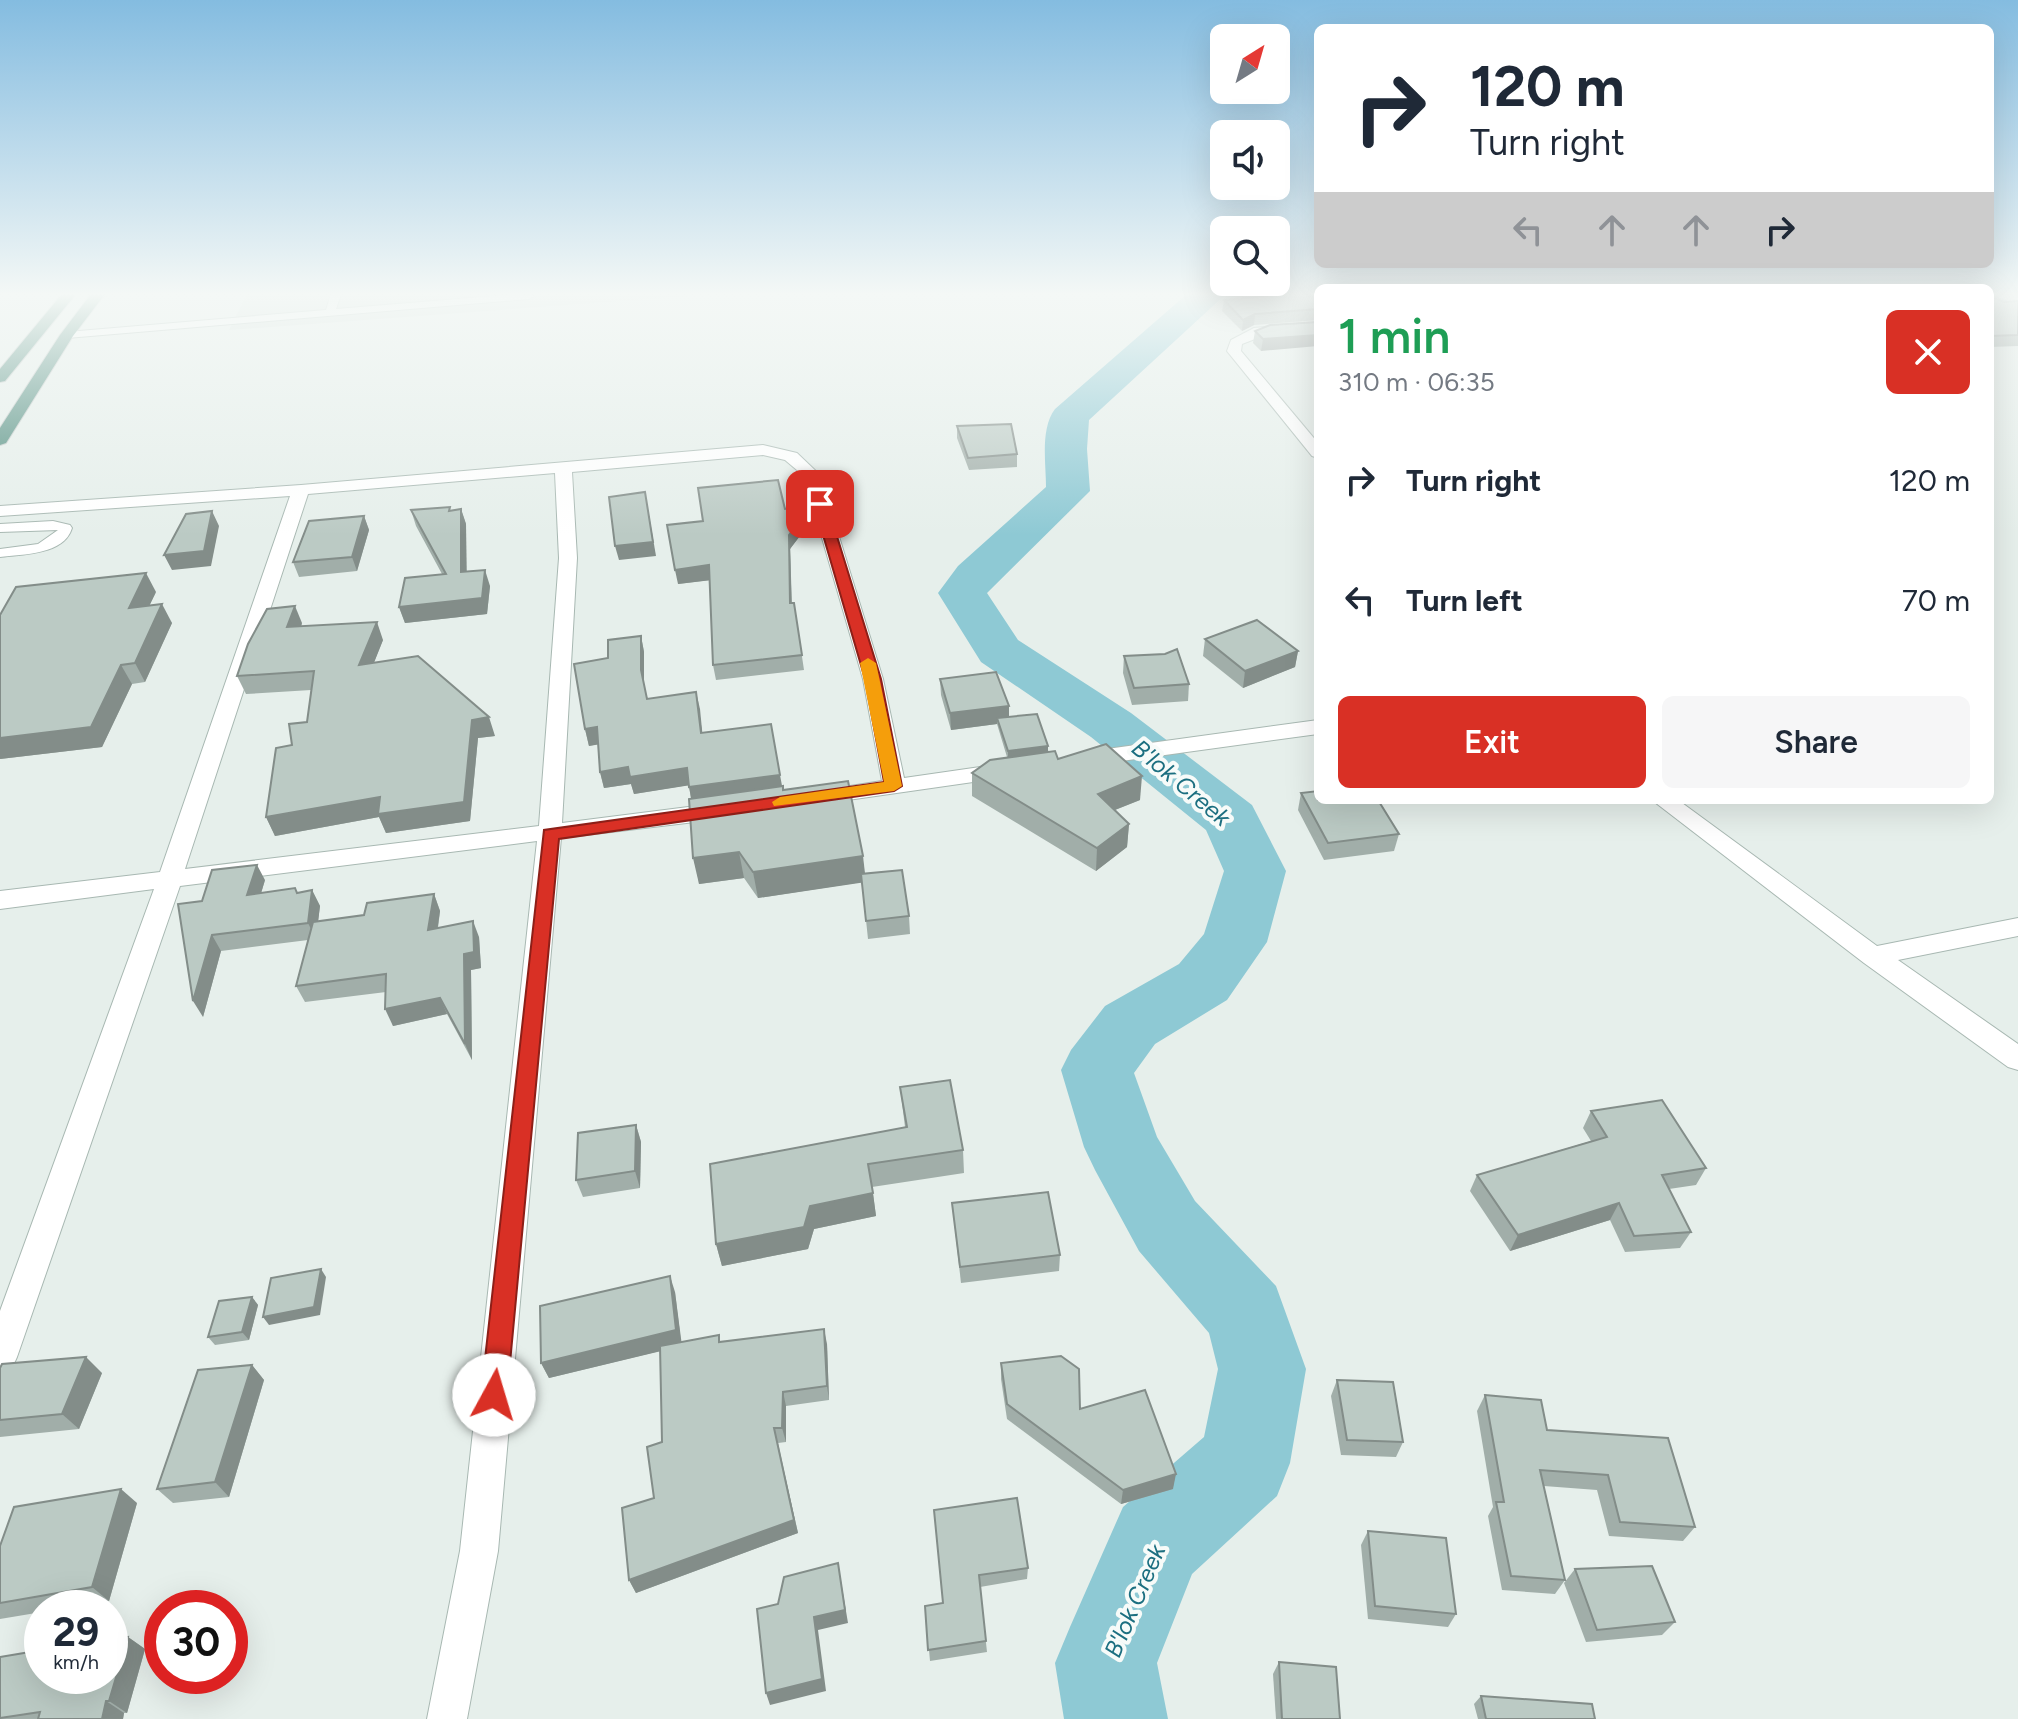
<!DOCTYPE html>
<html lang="en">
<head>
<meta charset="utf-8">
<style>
	:root { --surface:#fff; --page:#f6f6f7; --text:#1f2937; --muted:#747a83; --accent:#d93025 }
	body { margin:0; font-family:Figtree,sans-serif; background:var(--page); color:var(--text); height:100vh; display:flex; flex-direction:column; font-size:30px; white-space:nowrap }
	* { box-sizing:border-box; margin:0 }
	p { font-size:26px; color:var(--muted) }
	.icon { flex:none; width:44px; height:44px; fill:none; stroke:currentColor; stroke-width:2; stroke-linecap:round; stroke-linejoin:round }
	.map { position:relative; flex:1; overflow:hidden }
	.sheet { position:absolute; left:1314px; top:284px; width:680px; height:520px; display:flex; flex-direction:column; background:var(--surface); border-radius:12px; box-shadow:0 8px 32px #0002 }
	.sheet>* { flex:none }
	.top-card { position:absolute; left:1314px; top:24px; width:680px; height:244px; border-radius:12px; box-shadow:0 8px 32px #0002; background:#fff; color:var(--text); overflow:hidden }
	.needle { width:52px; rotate:37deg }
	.fabs { position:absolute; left:1210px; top:24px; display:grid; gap:16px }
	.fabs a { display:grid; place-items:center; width:80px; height:80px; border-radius:12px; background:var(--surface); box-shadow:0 8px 32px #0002; font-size:40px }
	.speed { position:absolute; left:24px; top:1590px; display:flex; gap:16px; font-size:40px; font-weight:700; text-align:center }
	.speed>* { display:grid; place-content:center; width:104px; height:104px; border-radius:50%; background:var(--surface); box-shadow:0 8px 32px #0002; line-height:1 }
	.speed small { font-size:20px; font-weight:400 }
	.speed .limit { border:12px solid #d22; background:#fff; color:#111 }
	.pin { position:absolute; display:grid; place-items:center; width:68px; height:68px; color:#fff; margin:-34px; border-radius:16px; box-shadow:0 4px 12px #0006 }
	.me { position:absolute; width:88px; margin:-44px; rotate:6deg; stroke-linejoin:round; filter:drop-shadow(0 0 6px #0008) }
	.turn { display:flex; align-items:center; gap:28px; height:168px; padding:0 24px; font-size:36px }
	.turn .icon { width:104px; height:104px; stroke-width:2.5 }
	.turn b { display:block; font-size:56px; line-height:68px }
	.lanes { display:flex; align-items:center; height:76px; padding:0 24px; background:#0003; justify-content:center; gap:40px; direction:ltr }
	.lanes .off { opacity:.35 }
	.round { display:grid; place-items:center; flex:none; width:84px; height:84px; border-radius:12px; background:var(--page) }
	.headline { display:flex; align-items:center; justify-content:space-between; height:136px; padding:0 24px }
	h1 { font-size:48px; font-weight:600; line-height:60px; color:#1e9e55 }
	.action { display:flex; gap:16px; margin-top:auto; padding:16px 24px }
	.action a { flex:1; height:92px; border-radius:12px; background:var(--accent); color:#fff; font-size:32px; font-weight:600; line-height:92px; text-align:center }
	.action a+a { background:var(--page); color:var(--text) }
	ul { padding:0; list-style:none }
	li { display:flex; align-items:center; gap:24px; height:120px; padding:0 24px }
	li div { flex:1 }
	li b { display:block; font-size:30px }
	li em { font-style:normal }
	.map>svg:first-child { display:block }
	.built { fill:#d4dfda }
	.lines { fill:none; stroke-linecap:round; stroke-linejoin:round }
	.river { fill:#8ec9d4; fill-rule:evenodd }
	.service-casing { stroke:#a8b8b2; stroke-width:2 }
	.minor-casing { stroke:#a8b8b2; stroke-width:2 }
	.tertiary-casing { stroke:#a8b8b2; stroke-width:2 }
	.trunk-casing { stroke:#c2cac8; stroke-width:2 }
	.service { fill:#fff; fill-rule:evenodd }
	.minor { fill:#fff; fill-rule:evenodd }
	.tertiary { fill:#fff; fill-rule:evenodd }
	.trunk { fill:#4c8a7c; fill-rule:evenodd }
	.wall { fill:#a1aea9 }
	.shaded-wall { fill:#838d89 }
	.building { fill:#bbcac4; stroke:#838d89; stroke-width:2 }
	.route { fill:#d93025; stroke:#8d1f18; stroke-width:2 }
	.slow { fill:#f59e0b }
	.labels { text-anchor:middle; stroke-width:8; stroke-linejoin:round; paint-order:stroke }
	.water-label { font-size:24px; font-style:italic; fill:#1c6f80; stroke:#f7fbf9 }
</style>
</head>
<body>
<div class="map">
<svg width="2018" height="1719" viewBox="0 0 2018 1719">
	<rect width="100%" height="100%" fill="#e6efeb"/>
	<!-- built -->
	<path class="built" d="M247 294H715L229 330Z"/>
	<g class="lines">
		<!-- river -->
		<path class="river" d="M1187 294H1226L1089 420 1087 449 1090 491 987 593 1018 640 1131 713 1252 805 1286 871 1267 942 1227 1000 1155 1044 1134 1073 1157 1137 1195 1201 1276 1286 1306 1369 1290 1463 1277 1496 1192 1574 1157 1663 1168 1719H1064L1055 1663 1070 1627 1123 1507 1204 1437 1218 1369 1209 1333 1139 1251 1095 1170 1084 1147 1061 1070 1071 1050 1105 1006 1179 964 1204 934 1224 871 1206 830 1091 737 981 662 938 593 958 566 1046 487C1046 463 1040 429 1055 409Z"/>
		<!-- service casing -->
		<g class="service-casing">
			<g id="service">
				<path d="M331 294H341L336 309 518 294 534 296 529 299 67 338 62 335 67 332 326 310Z"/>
				<path d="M53 521 70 525 72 528C64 555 23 554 0 557V549L38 544 58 530 0 532V524Z"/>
			</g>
		</g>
		<!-- minor casing -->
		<g class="minor-casing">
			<g id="minor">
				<path d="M1318 322V330L1268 334 1242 344 1241 351 1318 443V458L1312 456 1227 351 1231 340 1254 328Z"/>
				<path d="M763 445 797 453 820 475 883 679 904 778 1001 764 1009 766 1012 771 1009 776 1001 778 820 804 812 802 809 797 812 792 882 781 863 679 804 476 785 460 763 455 572 472 577 558 562 823 720 803 728 806 732 811 728 816 720 819 561 838 498 1551 467 1719H427L460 1551 537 841 180 886 17 1357 12 1368 0 1373V1311L154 889 0 909V891L160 872 290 496 0 516V506L301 485ZM555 473 559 558 539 826 185 869 308 494Z"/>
				<path d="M1318 720V734L1085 766 1077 764 1074 759 1077 754 1085 752Z"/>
				<path d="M1652 800H1678L1877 946 2018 918V936L1898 960 2018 1044V1070L2008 1067 1864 963Z"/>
			</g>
		</g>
		<!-- tertiary casing -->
		<g class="tertiary-casing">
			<path id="tertiary" d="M1996 294 2018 296V305L1998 297Z"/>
		</g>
		<!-- trunk casing -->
		<g class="trunk-casing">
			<g id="trunk">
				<path d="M62 294H76L5 381 0 382V369Z"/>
				<path d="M91 294H105L73 336 6 443 0 445V428L60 335Z"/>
			</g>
		</g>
		<!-- service -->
		<use href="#service" class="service"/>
		<!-- minor -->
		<use href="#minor" class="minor"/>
		<!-- tertiary -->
		<use href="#tertiary" class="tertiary"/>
		<!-- trunk -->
		<use href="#trunk" class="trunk"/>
	</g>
	<!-- wall -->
	<g class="wall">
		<path d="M1318 294V320L1254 325 1242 331 1222 311 1224 300Z"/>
		<path d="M1990 296 2004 302 2018 301V346L1990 347Z"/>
		<path d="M1318 322 1261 351 1253 343 1255 331Z"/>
		<path d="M957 426 1017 454V467L969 470 957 438Z"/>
		<path d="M461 509 466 524V572L490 586 487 614 405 623 399 607 442 574 416 526 411 510H451Z"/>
		<path d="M785 509 812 520 790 549 792 603H794L804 670 716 680 713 665 710 580 678 584 703 521Z"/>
		<path d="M364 516 369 530 357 571 299 577 293 562Z"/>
		<path d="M156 592 149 606 172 623 145 682 132 684 102 747 0 759Z"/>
		<path d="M302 623 301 627 383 640 374 662 495 736 478 738 470 821 386 833 379 817 275 836 266 817 292 745 307 722 311 690 246 694 237 676Z"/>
		<path d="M641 636 644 652V686L647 699 696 692 702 733 782 786 783 790 865 874 909 916 910 934 868 939 862 882 758 898 744 878 699 884 691 799 689 785 634 794 631 784 604 788 600 772 598 744 589 746 585 729 608 658Z"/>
		<path d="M1205 639 1298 651 1295 667 1243 688 1203 656Z"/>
		<path d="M1124 656 1189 684 1188 701 1132 705 1123 673Z"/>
		<path d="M940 679 1009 717 1058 759 1140 800 1115 810 1129 824 1127 847 1096 871 972 796V773L1007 757 997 724 951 730 941 695Z"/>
		<path d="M1301 793 1399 834 1394 851 1324 860 1298 810Z"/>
		<path d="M265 880 261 893H298L312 890 320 906 318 921 364 915 434 894 440 911 438 928 479 937 481 968 471 970 472 1060 447 1014 393 1026 386 992 305 1002 296 986 308 940 221 951 203 1017 202 901Z"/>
		<path d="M900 1087 963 1150 964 1173 872 1187 876 1216 814 1229 808 1249 722 1266 716 1244 905 1127Z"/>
		<path d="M1591 1111 1706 1168 1696 1185 1669 1189 1691 1232 1680 1248 1625 1252 1610 1220 1510 1251 1470 1191 1477 1175 1591 1141 1583 1128Z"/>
		<path d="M636 1125 641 1142 640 1188 583 1197 576 1180Z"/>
		<path d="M952 1203 1060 1255 1059 1271 961 1283Z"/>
		<path d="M675 1292 681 1342 721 1341 827 1344 829 1400 786 1406V1442L778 1443 798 1533 636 1593 629 1580 654 1498 662 1442 660 1351 549 1378 541 1363Z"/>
		<path d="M252 1297 258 1305 249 1340 215 1345 208 1337Z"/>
		<path d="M1001 1363 1080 1409 1173 1489 1121 1504 1007 1419 1001 1379Z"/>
		<path d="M252 1365 264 1380 229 1497 173 1503 157 1489Z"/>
		<path d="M0 1368 102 1373 79 1429 0 1437Z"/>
		<path d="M1337 1380 1403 1442 1396 1457 1341 1455 1331 1396Z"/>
		<path d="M1485 1395 1547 1430 1695 1527 1683 1541 1609 1536 1597 1490 1544 1486 1565 1580 1555 1594 1502 1590 1488 1516 1493 1507 1477 1411Z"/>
		<path d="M137 1503 109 1601 65 1608H42V1612L0 1619V1603Z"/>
		<path d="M934 1510 1028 1568 1027 1579 980 1587 987 1652 930 1661 925 1606 943 1603Z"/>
		<path d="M1368 1531 1456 1614 1448 1627 1368 1619 1361 1545Z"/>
		<path d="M1575 1569 1675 1622 1662 1635 1586 1642 1564 1583Z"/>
		<path d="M128 1637 145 1649 127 1713H124L123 1719H0V1657Z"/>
		<path d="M1279 1662 1340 1719H1276L1273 1674Z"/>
		<path d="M1481 1696 1595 1719H1478L1474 1704Z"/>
	</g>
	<!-- shaded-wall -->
	<g class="shaded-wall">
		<path d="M1255 314 1254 325 1242 331 1243 320Z"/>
		<path d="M1318 335V346L1261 351 1263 339Z"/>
		<path d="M645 492 656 556 619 560 615 546Z"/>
		<path d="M810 506 812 520 790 549 792 618 790 603 789 535Z"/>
		<path d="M461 509 466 524 467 588 461 572Z"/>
		<path d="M212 511 219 526 211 566 172 570 164 555Z"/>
		<path d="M364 516 369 530 357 571 352 557Z"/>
		<path d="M709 565 712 580 678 584 675 570Z"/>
		<path d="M485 570 490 586 487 614 405 623 399 607Z"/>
		<path d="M146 573 156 592 139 627 129 608Z"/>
		<path d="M162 604 172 623 145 682 135 663Z"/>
		<path d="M295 606 302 623 295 645 287 627Z"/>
		<path d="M377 622 383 640 366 683 359 665Z"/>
		<path d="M641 636 644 652V687L641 670Z"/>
		<path d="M1298 651 1295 667 1243 688 1245 671Z"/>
		<path d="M121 665 132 684 102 747 0 759V738Z"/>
		<path d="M696 692 700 709 704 750 701 733Z"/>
		<path d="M1009 706V722L997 718V724L951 730 950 713Z"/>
		<path d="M489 717 495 736 478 738 470 821 386 833 379 817 275 836 266 817 472 720Z"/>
		<path d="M597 727 601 744 589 746 585 729Z"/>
		<path d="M1048 746V754L1008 760V751Z"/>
		<path d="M628 767 687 768 691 785 634 794 631 784 604 788 600 772Z"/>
		<path d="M780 775 783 791 692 803 689 787Z"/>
		<path d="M1142 776 1140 800 1097 817 1098 794Z"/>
		<path d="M1129 824 1127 847 1096 871 1097 848Z"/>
		<path d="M739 852 744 878 699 884 693 858Z"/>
		<path d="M863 856 866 882 758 898 753 872Z"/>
		<path d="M257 865 265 880 256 910 247 895Z"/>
		<path d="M312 890 320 906 316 939 308 923Z"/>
		<path d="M434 894 440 911 435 946 428 930Z"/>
		<path d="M473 921 479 937 481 968 471 970 472 1060 465 1044 464 954Z"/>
		<path d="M212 935 221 951 203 1017 193 1001Z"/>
		<path d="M440 998 447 1014 393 1026 385 1009Z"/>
		<path d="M636 1125 641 1142 640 1188 635 1171Z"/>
		<path d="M873 1193 876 1216 814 1229 808 1249 722 1266 716 1244 810 1206Z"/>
		<path d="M1619 1203 1610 1220 1510 1251 1518 1235Z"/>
		<path d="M321 1269 326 1277 320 1315 269 1325 263 1317Z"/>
		<path d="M670 1276 675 1292 682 1346 549 1378 541 1363Z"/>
		<path d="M252 1297 258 1305 249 1340 242 1332Z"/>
		<path d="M824 1329 827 1344 829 1400 827 1386Z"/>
		<path d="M86 1357 102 1373 79 1429 62 1414Z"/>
		<path d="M252 1365 264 1380 229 1497 215 1482Z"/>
		<path d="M783 1392 786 1406V1442L782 1428Z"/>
		<path d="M774 1428 798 1533 636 1593 629 1580Z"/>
		<path d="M1176 1474 1173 1489 1121 1504 1123 1490Z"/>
		<path d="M121 1489 137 1503 109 1601 92 1587Z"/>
		<path d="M838 1563 848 1623 818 1630 826 1691 770 1705 766 1693Z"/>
		<path d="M128 1637 145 1649 127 1713 109 1701Z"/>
		<path d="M106 1701 124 1713 123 1719H102Z"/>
	</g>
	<!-- building -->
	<g class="building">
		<path d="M1285 294H1318V309L1255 314 1243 320 1224 300Z"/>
		<path d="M1990 296 2004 302 2018 301V335L1990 336Z"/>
		<path d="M1318 322V335L1263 339 1255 331 1270 325Z"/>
		<path d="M1011 424 1017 454 968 458 957 426Z"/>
		<path d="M778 480 785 509 810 506 789 535 790 603H794L802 655 713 665 709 565 675 570 667 525 703 521 698 488Z"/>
		<path d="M645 492 653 542 615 546 609 497Z"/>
		<path d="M450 507 449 511 461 509V572L485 570 482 598 399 607 405 578 446 574 411 510Z"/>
		<path d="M212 511 204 551 164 555 186 514Z"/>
		<path d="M364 516 352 557 293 562 309 521Z"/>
		<path d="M146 573 129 608 162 604 135 663 121 665 91 727 0 738V615L16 587Z"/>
		<path d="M295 606 287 627 377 622 359 665 418 656 489 717 472 720 464 802 378 814 380 797 266 817 276 748 292 745 289 724 307 722 314 671 237 676 248 644 267 609Z"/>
		<path d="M1257 620 1298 651 1245 671 1205 639Z"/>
		<path d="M641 636V670L647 699 696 692 701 733 771 724 780 775 689 787 687 768 630 777 628 767 600 772 597 727 585 729 574 664 608 658V640Z"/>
		<path d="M1177 649 1189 684 1134 688 1124 656 1165 654Z"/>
		<path d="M996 672 1009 706 950 713 940 679Z"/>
		<path d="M1037 714 1048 746 1008 751 997 718Z"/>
		<path d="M1106 744 1142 776 1098 794 1129 824 1097 848 972 773 990 760 1055 751 1058 759Z"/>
		<path d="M848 781 863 856 753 872 739 852 693 858 689 799 783 786V790Z"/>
		<path d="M1318 791V800H1378L1399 834 1328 843 1301 793Z"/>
		<path d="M257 865 247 895 295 888 297 893 312 890 308 923 212 935 193 1001 178 904 202 901 212 870Z"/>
		<path d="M902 870 909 916 866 921 861 874Z"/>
		<path d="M434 894 428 930 473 921 474 952 464 954 465 1044 440 998 385 1009 386 974 296 986 313 922 364 915 367 903Z"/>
		<path d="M950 1080 963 1150 868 1164 873 1193 810 1206 804 1227 716 1244 710 1164 907 1127 900 1087Z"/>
		<path d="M1662 1100 1706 1168 1662 1175 1691 1232 1634 1236 1619 1203 1518 1235 1477 1175 1607 1137 1591 1111Z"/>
		<path d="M636 1125 635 1171 576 1180 578 1133Z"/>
		<path d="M1048 1192 1060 1255 960 1267 952 1203Z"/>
		<path d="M321 1269 314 1307 263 1317 271 1278Z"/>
		<path d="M670 1276 676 1330 541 1363 540 1306Z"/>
		<path d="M252 1297 242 1332 208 1337 219 1301Z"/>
		<path d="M824 1329 827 1386 783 1392 782 1428H774L794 1520 629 1580 622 1508 654 1498 647 1447 662 1442 660 1346 719 1335V1342Z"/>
		<path d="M1061 1356 1079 1369 1080 1409 1145 1390 1176 1474 1123 1490 1007 1404 1001 1363Z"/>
		<path d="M86 1357 62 1414 0 1420V1368L2 1364Z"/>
		<path d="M252 1365 215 1482 157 1489 198 1370Z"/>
		<path d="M1337 1380 1393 1382 1403 1442 1347 1440Z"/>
		<path d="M1485 1395 1541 1400 1547 1430 1668 1438 1695 1527 1620 1522 1608 1475 1540 1470 1565 1580 1511 1576 1496 1502H1504Z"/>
		<path d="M121 1489 92 1587 0 1603V1546L14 1507Z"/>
		<path d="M1017 1498 1028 1568 979 1575 986 1641 928 1650 925 1606 943 1603 934 1510Z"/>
		<path d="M1368 1531 1446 1538 1456 1614 1375 1606Z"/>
		<path d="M838 1563 845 1610 814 1617 822 1679 766 1693 757 1609 778 1604 784 1577Z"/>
		<path d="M1652 1566 1675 1622 1597 1630 1575 1569Z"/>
		<path d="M128 1637 109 1701H106L102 1719H38L40 1712 0 1718V1657L42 1650V1676H110V1639Z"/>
		<path d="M1279 1662 1336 1667 1340 1719H1282Z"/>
		<path d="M1481 1696 1592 1704 1595 1719H1486Z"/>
	</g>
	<!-- sky -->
	<linearGradient id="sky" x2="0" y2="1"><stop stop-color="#84bce0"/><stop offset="0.55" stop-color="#f4f8f6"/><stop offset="1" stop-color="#f4f8f6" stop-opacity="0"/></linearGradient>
	<rect width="2018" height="535" fill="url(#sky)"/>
	<!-- route -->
	<path class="route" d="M820 500 827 504 881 679 902 786 894 791 559 839 507 1395 504 1404 494 1408 485 1404 481 1395 544 830 884 782 865 679 814 504Z"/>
	<!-- slow -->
	<path class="slow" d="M868 658 876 663 902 786 894 791 774 806 772 802 780 797 884 782 860 663Z"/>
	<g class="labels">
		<!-- water labels -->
		<g class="water-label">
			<text transform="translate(1181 783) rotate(40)" y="8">B'lok Creek</text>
			<text transform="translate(1135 1601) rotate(-67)" y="8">B'lok Creek</text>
		</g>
	</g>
</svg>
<div class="fabs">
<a><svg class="needle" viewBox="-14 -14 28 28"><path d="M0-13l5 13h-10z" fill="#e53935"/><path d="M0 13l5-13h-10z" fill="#747a83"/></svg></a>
<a><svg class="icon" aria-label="sound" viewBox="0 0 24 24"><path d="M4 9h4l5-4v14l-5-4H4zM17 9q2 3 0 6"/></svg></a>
<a><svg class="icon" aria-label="search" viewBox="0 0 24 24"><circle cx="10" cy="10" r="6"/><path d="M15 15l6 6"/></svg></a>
</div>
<div class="speed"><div>29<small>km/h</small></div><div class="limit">30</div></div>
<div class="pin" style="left:820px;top:504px;background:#d93025"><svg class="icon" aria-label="arrive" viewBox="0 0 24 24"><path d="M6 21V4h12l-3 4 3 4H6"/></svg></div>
<svg class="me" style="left:494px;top:1395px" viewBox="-20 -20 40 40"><circle r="19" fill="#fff"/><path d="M0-13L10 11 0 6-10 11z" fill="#d93025"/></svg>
<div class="top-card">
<div class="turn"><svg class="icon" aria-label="right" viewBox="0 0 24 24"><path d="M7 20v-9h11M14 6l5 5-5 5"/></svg><div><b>120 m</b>Turn right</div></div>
<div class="lanes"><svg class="icon off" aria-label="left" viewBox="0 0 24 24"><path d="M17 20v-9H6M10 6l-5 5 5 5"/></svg><svg class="icon off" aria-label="ahead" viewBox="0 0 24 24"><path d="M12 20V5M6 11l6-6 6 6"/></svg><svg class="icon off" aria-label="ahead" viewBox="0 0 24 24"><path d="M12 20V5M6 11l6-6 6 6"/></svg><svg class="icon" aria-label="right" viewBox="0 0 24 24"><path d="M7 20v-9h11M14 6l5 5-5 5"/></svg></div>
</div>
<section class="sheet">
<div class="headline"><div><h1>1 min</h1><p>310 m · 06:35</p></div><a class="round" style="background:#d93025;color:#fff"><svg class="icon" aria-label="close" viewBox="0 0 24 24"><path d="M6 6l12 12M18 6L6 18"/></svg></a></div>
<ul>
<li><svg class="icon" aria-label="right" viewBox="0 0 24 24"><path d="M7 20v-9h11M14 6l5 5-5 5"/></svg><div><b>Turn right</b></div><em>120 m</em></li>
<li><svg class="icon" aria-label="left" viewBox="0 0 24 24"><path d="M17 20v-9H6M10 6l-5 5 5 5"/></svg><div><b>Turn left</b></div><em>70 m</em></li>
</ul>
<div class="action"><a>Exit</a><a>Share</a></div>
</section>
</div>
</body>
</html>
